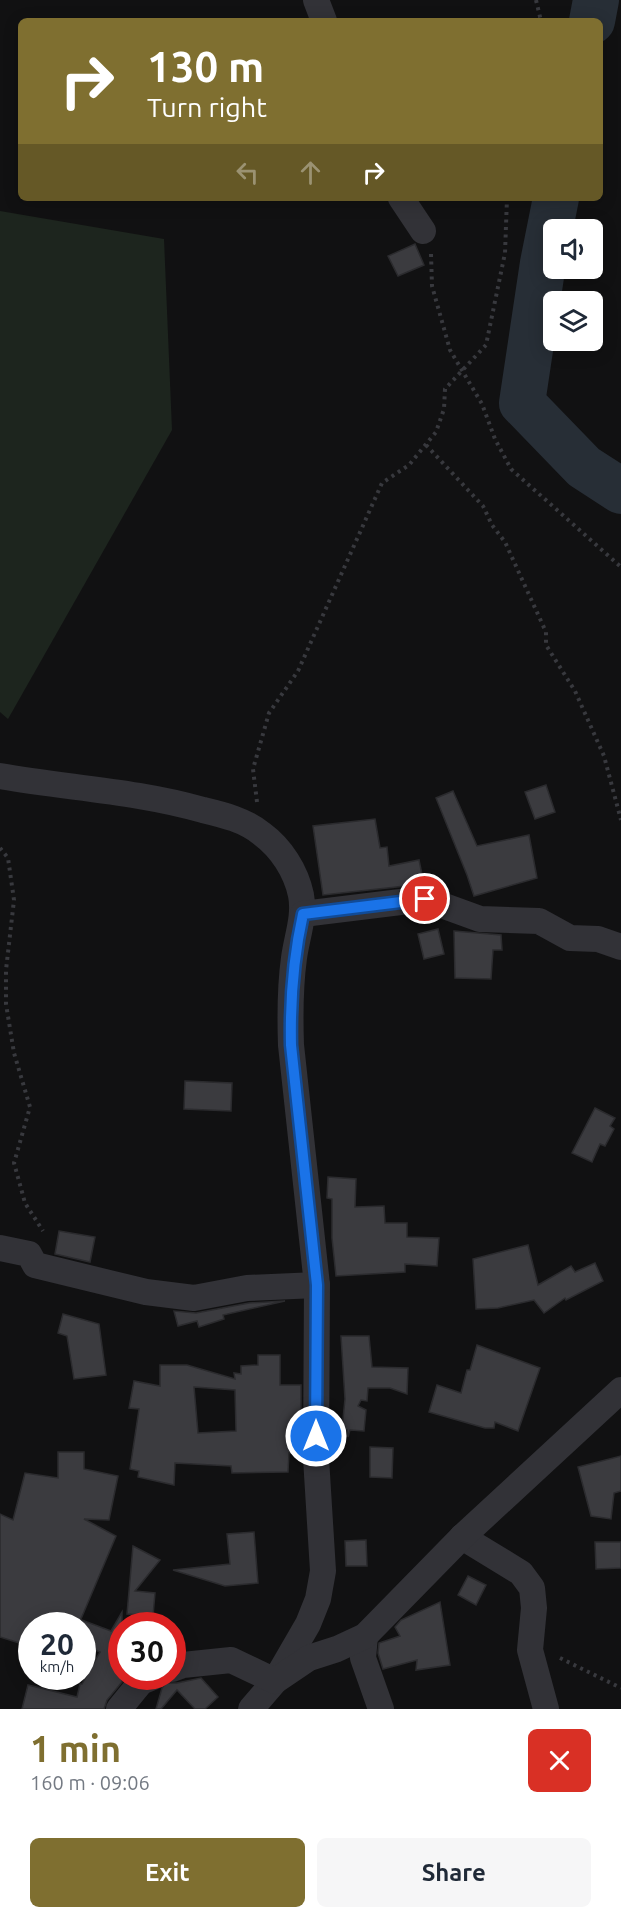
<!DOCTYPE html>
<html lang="en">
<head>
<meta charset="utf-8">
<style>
	:root { --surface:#fff; --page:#f6f6f7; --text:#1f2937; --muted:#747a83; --accent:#7f6f30 }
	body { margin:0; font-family:Ubuntu,sans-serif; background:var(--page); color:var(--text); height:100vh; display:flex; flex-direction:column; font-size:22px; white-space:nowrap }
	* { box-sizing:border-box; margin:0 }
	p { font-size:20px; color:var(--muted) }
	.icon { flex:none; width:33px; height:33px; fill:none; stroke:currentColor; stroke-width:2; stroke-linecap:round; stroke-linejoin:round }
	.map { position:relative; height:1709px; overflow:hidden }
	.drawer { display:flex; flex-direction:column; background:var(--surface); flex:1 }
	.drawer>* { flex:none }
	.hud { position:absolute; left:18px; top:18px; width:585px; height:183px; border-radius:9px; box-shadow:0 3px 15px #0003; background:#7f6f30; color:#fff; overflow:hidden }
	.tools { position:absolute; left:543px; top:219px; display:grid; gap:12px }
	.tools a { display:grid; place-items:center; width:60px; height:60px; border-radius:9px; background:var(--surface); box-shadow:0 3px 15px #0003; font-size:30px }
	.speed { position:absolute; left:18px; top:1612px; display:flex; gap:12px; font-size:30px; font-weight:700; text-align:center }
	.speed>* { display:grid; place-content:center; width:78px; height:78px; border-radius:50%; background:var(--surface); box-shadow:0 3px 15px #0003; line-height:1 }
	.speed small { font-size:15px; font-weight:400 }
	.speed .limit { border:9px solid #d22; background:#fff; color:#111 }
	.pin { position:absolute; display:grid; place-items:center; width:51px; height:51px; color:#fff; margin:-26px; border:3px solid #fff; border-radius:50%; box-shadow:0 2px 6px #0007 }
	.me { position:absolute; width:66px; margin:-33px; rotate:0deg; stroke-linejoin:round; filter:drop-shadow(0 0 4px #0008) }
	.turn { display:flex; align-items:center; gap:21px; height:126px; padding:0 30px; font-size:27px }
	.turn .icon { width:78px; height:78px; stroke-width:2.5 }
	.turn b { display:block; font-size:42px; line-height:51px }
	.lanes { display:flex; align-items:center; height:57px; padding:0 30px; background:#0003; justify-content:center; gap:30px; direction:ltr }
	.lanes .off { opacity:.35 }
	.round { display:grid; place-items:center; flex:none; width:63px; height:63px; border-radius:9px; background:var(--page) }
	.summary { display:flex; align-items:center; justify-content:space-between; height:102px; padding:0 30px }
	h1 { font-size:36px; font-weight:700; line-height:45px; color:var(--accent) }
	.cta { display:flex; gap:12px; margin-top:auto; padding:12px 30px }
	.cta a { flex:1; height:69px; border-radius:9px; background:var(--accent); color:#fff; font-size:24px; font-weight:700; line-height:69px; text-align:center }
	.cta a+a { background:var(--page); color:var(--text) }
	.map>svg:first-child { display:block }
	.green { fill:#1d251e }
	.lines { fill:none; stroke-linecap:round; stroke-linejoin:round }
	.river { stroke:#272e36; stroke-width:46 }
	.building { fill:#3b3b3f; stroke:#2b2b2e; stroke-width:1.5; fill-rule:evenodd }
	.path { stroke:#38393e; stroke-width:4; stroke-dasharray:3 4.5; stroke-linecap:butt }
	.minor { stroke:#323237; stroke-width:26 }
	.route-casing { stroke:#114b97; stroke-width:15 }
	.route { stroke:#1a73e8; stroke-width:10 }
</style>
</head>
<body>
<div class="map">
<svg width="621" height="1709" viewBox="0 0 621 1709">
	<rect width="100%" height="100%" fill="#111112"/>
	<!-- green -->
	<path class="green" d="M0 211 164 239 172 430 8 719 0 712Z"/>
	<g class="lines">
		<!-- river -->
		<g class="river">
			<path d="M592 21 596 0"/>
			<path d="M556 198 543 263 522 403 584 467 621 491"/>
		</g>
	</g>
	<!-- building -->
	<g class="building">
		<path d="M415 244 424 265 398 276 388 256Z"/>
		<path d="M546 785 555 812 535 819 525 792Z"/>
		<path d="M453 791 477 846 529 835 537 878 474 896 467 875 436 798Z"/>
		<path d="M375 819 380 848 387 847 389 866 419 860 424 884 323 895 313 826Z"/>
		<path d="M438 929 444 954 424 959 418 934Z"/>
		<path d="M454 931 501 935 502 950H493L491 979 455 978Z"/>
		<path d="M185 1081 232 1083 231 1111 184 1109Z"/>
		<path d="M595 1108 615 1118 610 1126 614 1129 605 1146 600 1144 592 1162 572 1153Z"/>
		<path d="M328 1177 356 1179 355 1207 384 1206 385 1223H407V1237L439 1238 437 1266 405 1264V1272L336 1276 332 1238V1199L327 1198Z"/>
		<path d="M59 1231 95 1237 90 1262 55 1254Z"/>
		<path d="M528 1245 538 1285 571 1266 575 1272 595 1263 603 1281 566 1300 565 1298 544 1313 534 1300 498 1308 476 1309 473 1259Z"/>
		<path d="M285 1301 223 1315 224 1319 199 1327 197 1321 178 1326 174 1311 196 1313 249 1303Z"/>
		<path d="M63 1314 99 1324 106 1375 74 1379 67 1336 58 1333Z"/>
		<path d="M341 1336H369L372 1367 408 1368 407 1394 390 1388H368L367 1401 361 1400 358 1406 366 1410 364 1431 350 1430 348 1437 347 1430 342 1429 345 1399Z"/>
		<path d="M477 1345 540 1368 518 1431 495 1422 494 1428H485L429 1412 437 1385 461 1393 467 1370H470Z"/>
		<path d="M258 1355H280V1385H301V1453H289L288 1472 232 1473 231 1466 175 1463 174 1485 138 1477 139 1471 130 1469 139 1409 129 1408 134 1381 160 1386V1365H187L235 1379 234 1373 241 1374V1366L258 1365ZM194 1387 235 1390 236 1431 198 1433Z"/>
		<path d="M370 1447 393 1448 392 1478 370 1477Z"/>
		<path d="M58 1452H84V1469L118 1476 109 1520 84 1519 116 1536 78 1626H32V1647L0 1637V1514L13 1520 25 1473 58 1478Z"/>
		<path d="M621 1456V1491L614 1493 611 1519 591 1516 578 1467Z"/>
		<path d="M254 1532 258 1583 225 1586 173 1570 230 1564 227 1534Z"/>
		<path d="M366 1540 367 1566H346L345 1541Z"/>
		<path d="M595 1542H621V1568L596 1569Z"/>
		<path d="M133 1546 160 1560 135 1591 155 1593 153 1616 127 1614Z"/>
		<path d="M468 1576 486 1585 476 1605 458 1595Z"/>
		<path d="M440 1602 450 1665 416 1670 417 1660 383 1669 378 1653 379 1643 400 1636 395 1627 401 1620Z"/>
		<path d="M122 1612V1682L107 1700 104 1709H22L28 1685 77 1697 80 1684H82L100 1652 82 1644V1620L111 1631Z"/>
		<path d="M201 1678 218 1697 205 1709H195L177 1690 161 1709H156L162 1688 166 1683H177Z"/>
	</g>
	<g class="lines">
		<!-- path -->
		<g class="path">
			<path d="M536 0 541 21"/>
			<path d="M431 254 432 286 450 350 482 404 495 439 511 469 621 567"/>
			<path d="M426 445 483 506 492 525 505 542 546 632V645L575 691 604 756 621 820"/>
			<path d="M257 802 253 769 269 713 298 671 382 483 409 465 436 432 444 409 445 389 486 345 505 253 507 198"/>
			<path d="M0 848 8 858 14 900 6 970V1004L14 1053 30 1107 14 1163 25 1203 43 1231"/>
			<path d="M560 1658 621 1688"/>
		</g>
		<!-- minor -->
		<g class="minor">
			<path d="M316 0 324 21"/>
			<path d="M401 198 423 231"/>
			<path d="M0 776C68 788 137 791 203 810 224 815 245 820 262 834 281 848 296 871 301 895 305 917 297 936 294 958 290 987 290 1016 291 1045L317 1285 316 1458 323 1571 318 1599 308 1624 275 1681 251 1709"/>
			<path d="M303 914 425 899 480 919 539 921 570 938 598 939 621 947"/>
			<path d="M0 1248 29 1254 35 1265 146 1292 194 1298 247 1288 317 1285"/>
			<path d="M462 1537 521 1573 532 1588 534 1608 530 1650 546 1709"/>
			<path d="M365 1636 363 1658 381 1709"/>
			<path d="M172 1669 183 1665 231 1660 275 1681 309 1658 337 1649 365 1636 462 1537 621 1390"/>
			<path d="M119 1709 141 1682 153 1677"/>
		</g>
	</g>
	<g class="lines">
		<!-- route casing -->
		<g class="route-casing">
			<path id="route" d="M316 1436 317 1285 291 1045C290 999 293 959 303 914L425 899"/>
		</g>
		<!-- route -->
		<use href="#route" class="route"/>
	</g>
</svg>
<div class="tools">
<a><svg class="icon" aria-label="sound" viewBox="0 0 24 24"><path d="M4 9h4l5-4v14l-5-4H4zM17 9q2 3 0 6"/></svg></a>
<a><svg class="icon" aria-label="layers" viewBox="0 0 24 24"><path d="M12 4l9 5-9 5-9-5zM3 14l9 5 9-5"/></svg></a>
</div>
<div class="speed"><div>20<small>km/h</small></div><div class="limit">30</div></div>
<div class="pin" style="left:425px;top:899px;background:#d93025"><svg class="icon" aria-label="arrive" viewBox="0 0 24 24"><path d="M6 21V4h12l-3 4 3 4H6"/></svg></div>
<svg class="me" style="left:316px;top:1436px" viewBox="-20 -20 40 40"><circle r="17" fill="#1a73e8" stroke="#fff" stroke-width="3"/><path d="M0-11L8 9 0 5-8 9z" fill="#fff"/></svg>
<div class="hud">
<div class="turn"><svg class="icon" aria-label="right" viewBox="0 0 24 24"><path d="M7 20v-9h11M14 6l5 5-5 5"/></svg><div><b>130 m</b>Turn right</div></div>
<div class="lanes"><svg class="icon off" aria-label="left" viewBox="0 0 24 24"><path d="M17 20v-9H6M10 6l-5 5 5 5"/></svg><svg class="icon off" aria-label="ahead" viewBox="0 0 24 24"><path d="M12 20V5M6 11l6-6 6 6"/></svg><svg class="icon" aria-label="right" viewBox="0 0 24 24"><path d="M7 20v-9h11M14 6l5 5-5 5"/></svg></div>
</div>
</div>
<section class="drawer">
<div class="summary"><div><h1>1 min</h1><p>160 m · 09:06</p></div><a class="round" style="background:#d93025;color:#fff"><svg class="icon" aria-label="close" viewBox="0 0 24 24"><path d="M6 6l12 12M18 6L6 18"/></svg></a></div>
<div class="cta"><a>Exit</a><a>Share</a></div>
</section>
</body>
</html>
